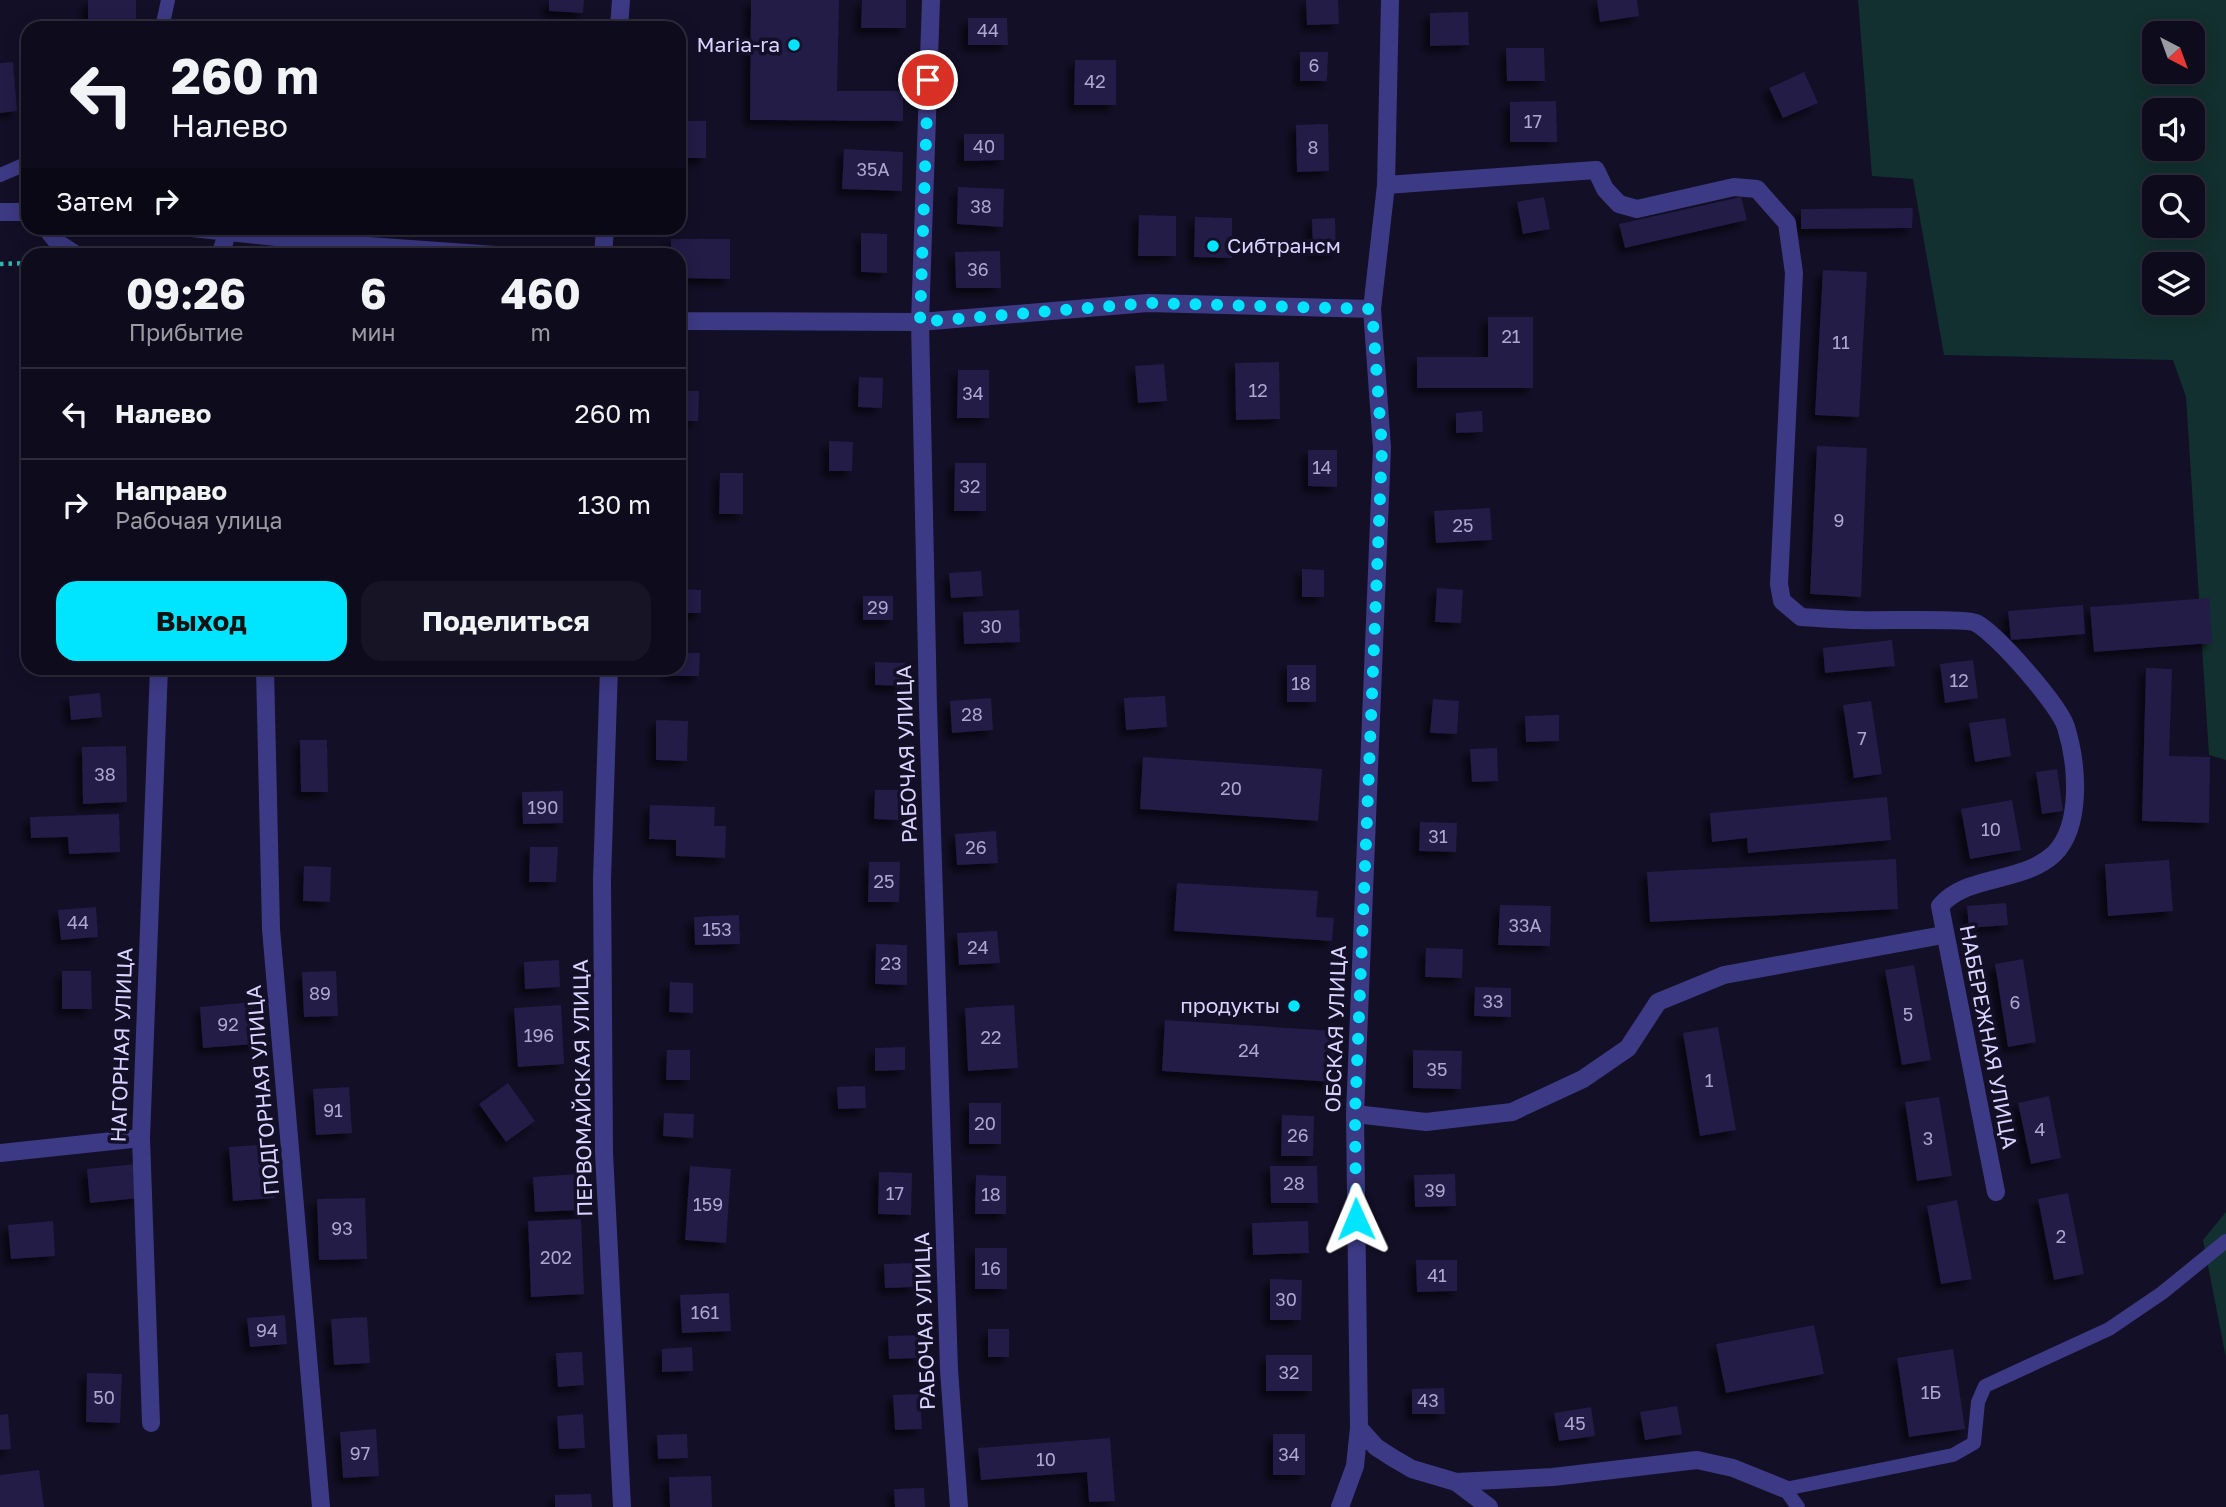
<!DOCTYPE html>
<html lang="ru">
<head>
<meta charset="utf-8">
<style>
	:root { --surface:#0e0b1c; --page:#171425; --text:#f1f3f6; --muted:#9b9ba3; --line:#2e2b3b; --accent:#00e5ff }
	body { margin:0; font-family:"Golos Text",sans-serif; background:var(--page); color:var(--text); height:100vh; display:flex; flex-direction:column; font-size:26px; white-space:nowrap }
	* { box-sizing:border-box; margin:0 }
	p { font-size:23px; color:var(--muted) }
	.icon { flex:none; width:38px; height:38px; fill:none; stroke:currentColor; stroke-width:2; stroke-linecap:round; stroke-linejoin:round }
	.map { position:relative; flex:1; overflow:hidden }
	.sheet { position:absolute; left:21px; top:248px; width:665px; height:427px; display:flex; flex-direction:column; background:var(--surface); border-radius:21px; box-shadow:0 4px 18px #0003,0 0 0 2px var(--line) }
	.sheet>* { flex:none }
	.top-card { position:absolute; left:21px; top:21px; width:665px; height:214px; border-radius:21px; box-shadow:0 4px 18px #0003,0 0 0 2px var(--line); background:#0e0b1c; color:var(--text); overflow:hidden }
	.needle { width:46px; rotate:139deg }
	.controls { position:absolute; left:2142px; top:21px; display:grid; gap:14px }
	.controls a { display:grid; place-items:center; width:63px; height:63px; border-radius:14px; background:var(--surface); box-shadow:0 4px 18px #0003,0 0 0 2px var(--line); font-size:35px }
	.pin { position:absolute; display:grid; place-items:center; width:60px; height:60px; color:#fff; margin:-30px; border:4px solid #fff; border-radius:50%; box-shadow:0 2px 7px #0007 }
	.me { position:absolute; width:77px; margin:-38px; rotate:359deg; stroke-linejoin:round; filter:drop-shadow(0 0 5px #0008) }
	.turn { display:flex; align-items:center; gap:24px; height:147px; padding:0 35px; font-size:32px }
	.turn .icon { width:91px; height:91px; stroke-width:2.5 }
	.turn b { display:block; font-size:49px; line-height:60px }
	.then { display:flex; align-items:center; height:66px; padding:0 35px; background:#0003; gap:14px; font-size:26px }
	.eta { display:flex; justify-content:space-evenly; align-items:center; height:119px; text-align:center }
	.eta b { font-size:42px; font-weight:700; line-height:49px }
	.button { display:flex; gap:14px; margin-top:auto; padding:14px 35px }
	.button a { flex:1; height:80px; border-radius:21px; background:var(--accent); color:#111; font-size:28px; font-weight:700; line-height:80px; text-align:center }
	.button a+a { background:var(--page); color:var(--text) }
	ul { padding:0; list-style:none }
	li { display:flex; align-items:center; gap:21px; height:91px; padding:0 35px; border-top:2px solid var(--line) }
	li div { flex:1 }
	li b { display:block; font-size:26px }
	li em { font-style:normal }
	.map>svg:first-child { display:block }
	.green { fill:#12302f; fill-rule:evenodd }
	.building { fill:#241b47; filter:url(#shadow) }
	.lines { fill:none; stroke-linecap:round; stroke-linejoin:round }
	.path { stroke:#2fb8b0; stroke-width:4.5; stroke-dasharray:3.5 5; stroke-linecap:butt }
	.service { stroke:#3d3a85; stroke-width:14 }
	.minor { stroke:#3d3a85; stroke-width:18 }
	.tertiary { stroke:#3d3a85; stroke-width:18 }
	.route { stroke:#00e5ff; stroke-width:12; stroke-dasharray:0 21.6 }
	.poi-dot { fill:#00e5ff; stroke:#130f26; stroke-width:2.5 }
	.labels { text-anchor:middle; stroke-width:7; stroke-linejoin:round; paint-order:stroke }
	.number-label { font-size:18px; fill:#aca6d1 }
	.poi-label { font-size:21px; fill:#d9d4ff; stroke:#130f26; text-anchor:end }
	.street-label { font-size:21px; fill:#d9d4ff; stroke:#130f26 }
</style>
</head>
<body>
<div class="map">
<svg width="2226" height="1507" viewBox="0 0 2226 1507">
	<defs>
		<filter id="shadow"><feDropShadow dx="-6" dy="6" stdDeviation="3.5" flood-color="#0009"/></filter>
	</defs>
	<rect width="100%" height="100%" fill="#130f26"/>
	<!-- green -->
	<g class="green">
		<path d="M1858 0H2226V760L2209 755 2186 397 2173 360 1944 355 1913 179 1872 176ZM2154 33H2193V72H2154ZM2154 110H2193V149H2154ZM2154 187H2193V226H2154ZM2154 264H2193V303H2154Z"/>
		<path d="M2226 1212V1358L2203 1240Z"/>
	</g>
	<!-- building -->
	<g class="building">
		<rect x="88" y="0" width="48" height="28"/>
		<path d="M549 0H584L583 13 549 11Z"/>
		<path d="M751 0H839L837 91H903V121L750 120Z"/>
		<path d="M862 0H906V28H861Z"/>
		<path d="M1306 0H1338L1339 24 1307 25Z"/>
		<path d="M1597 0H1637L1639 16 1600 22Z"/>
		<path d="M1468 12 1469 45 1430 46V13Z"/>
		<path d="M968 18H1007L1008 45H968Z"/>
		<path d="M1506 48H1544L1545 81H1507Z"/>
		<path d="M1300 52H1328L1327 81H1300Z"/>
		<path d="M1075 60H1116V105H1074Z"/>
		<path d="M13 62 17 111 0 113V63Z"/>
		<path d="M1804 72 1818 103 1783 118 1769 88Z"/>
		<path d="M1556 101 1557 142H1510V102Z"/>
		<rect x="679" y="121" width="27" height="37"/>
		<path d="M1328 124 1329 171 1297 172 1296 125Z"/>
		<path d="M964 134H1004V160L964 161Z"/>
		<path d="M844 149 903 152 902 191 842 189Z"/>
		<path d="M958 187 1004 189 1003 227 957 224Z"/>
		<path d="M1544 197 1550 229 1523 234 1517 202Z"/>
		<path d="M1741 197 1747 220 1625 248 1619 224Z"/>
		<path d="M1913 208 1912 228 1801 229V209Z"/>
		<path d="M1139 215 1176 216V256H1138Z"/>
		<path d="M1195 217 1232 218V258L1194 257Z"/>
		<path d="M1335 218 1336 252 1313 253 1312 219Z"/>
		<path d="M861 233 887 234V273L861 272Z"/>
		<path d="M671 239H730V279L679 278V256H671Z"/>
		<path d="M1000 251 1001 288H956L955 252Z"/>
		<path d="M1823 270 1867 272 1859 417 1815 415Z"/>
		<path d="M1488 317H1533V388H1417V357H1488Z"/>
		<path d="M1279 362 1280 419 1236 420 1235 363Z"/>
		<path d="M1164 364 1167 401 1138 403 1135 366Z"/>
		<path d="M958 370H989V418H957Z"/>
		<path d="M859 377 883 378 882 408 858 407Z"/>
		<path d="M679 391H699L698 421H679Z"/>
		<path d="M1482 411 1483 432 1456 433V413Z"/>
		<path d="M829 441 853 442 852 471H829Z"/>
		<path d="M1817 446 1867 448 1861 597 1810 594Z"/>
		<path d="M1308 450H1337V487L1308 486Z"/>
		<path d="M955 463H986V511H954Z"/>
		<path d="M720 473H743V514H719Z"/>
		<path d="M1490 508 1492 540 1436 543 1434 511Z"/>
		<path d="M679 538H688L687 568H679Z"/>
		<path d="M1302 569 1324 570V597H1302Z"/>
		<path d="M981 571 983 596 951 598 949 573Z"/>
		<path d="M1437 588 1463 590 1461 623 1435 622Z"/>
		<path d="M679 589 701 590V613H679Z"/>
		<rect x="863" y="596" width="30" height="24"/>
		<path d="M2209 598 2212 643 2094 652 2090 607Z"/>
		<path d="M2083 605 2085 634 2011 640 2008 611Z"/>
		<path d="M1019 610 1020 642 964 644 963 612Z"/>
		<path d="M1892 640 1895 666 1825 673 1823 648Z"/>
		<path d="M679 653H700L699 676H669V668H679Z"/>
		<path d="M1973 660 1978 698 1945 703 1940 664Z"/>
		<path d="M875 662 905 663V686L875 685Z"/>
		<rect x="1287" y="665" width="29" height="37"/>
		<path d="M2146 668 2172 669 2169 756 2210 757 2209 823 2142 821Z"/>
		<path d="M100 693 102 717 71 720 69 696Z"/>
		<path d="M1165 696 1167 727 1126 730 1124 698Z"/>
		<path d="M991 698 993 730 952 733 950 701Z"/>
		<path d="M1433 699 1459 701 1457 734 1430 733Z"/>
		<path d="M1871 701 1882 774 1854 778 1843 705Z"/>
		<path d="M1559 715V741L1526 742 1525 716Z"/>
		<path d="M2005 718 2011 756 1975 762 1969 723Z"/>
		<path d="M656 720 688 721 687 761 656 760Z"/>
		<path d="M300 740H327L328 792H301Z"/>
		<path d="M126 746 127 802 83 804 82 747Z"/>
		<path d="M1497 748 1498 781 1472 782 1470 749Z"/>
		<path d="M1143 757 1322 769 1318 821 1140 809Z"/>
		<path d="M2057 769 2063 811 2042 814 2036 772Z"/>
		<path d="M875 790H898V820L874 819Z"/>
		<path d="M563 791V823L523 824 522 792Z"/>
		<path d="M1887 797 1891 840 1748 853 1747 838 1712 842 1710 813Z"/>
		<path d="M2012 800 2021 850 1970 859 1961 809Z"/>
		<path d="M650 805 715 807 714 826H726L725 858 676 856V840L649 839Z"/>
		<path d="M119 814 120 852 69 854 68 837 31 838 30 817Z"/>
		<path d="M1420 822 1457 823 1456 852 1419 851Z"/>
		<path d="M996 831 998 863 957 865 955 834Z"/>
		<path d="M530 847H558L556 882H529Z"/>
		<path d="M1896 859 1898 909 1650 922 1647 872Z"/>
		<path d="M2169 860 2173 911 2108 916 2105 864Z"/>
		<path d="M869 862H900L899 902H868Z"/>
		<path d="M304 866 331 867 330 902 303 901Z"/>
		<path d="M1177 883 1318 891 1316 917 1334 918 1332 941 1174 931Z"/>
		<path d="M2006 903 2008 925 1969 928 1967 906Z"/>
		<path d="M1500 905 1551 906 1550 946 1498 945Z"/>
		<path d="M96 907 98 937 61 940 58 910Z"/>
		<path d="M739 915 740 944 695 945 694 917Z"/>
		<path d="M997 931 1000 963 959 965 957 933Z"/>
		<path d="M876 944 907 945V985L875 984Z"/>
		<path d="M1426 948 1463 949 1462 978 1425 977Z"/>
		<path d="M2023 959 2036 1042 2008 1047 1995 964Z"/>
		<path d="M559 960 560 987 525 989 524 962Z"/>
		<path d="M1914 965 1931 1060 1902 1065 1885 970Z"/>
		<path d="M62 971H91L92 1009H62Z"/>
		<path d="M336 971 338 1016 304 1017 302 972Z"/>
		<path d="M670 982 693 983V1013L669 1012Z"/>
		<path d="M1475 987 1511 988V1017L1474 1016Z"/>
		<path d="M253 1002 256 1044 203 1048 200 1007Z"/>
		<path d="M561 1005 564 1064 518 1067 514 1008Z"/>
		<path d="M1014 1005 1018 1068 968 1071 965 1008Z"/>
		<path d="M1165 1020 1335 1031 1332 1082 1162 1071Z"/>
		<path d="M1718 1027 1736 1130 1700 1136 1683 1033Z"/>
		<path d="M905 1047V1070L875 1071V1048Z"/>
		<path d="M667 1050H690V1080H666Z"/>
		<path d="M1413 1050 1462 1051 1461 1089 1413 1088Z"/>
		<path d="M508 1083 535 1121 506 1142 479 1104Z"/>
		<path d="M865 1086 866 1108 838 1109 837 1087Z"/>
		<path d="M349 1087 352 1133 316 1135 313 1089Z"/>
		<path d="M2049 1096 2061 1158 2031 1164 2018 1103Z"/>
		<path d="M1939 1097 1952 1176 1917 1181 1905 1102Z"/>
		<rect x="969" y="1103" width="32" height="41"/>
		<path d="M664 1113 694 1114 693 1138 663 1136Z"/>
		<path d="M1282 1115 1314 1116 1313 1156H1281Z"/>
		<path d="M270 1144 275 1198 233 1201 229 1147Z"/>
		<path d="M136 1164 139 1198 90 1203 87 1169Z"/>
		<path d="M690 1166 731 1169 726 1243 685 1240Z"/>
		<path d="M1270 1166H1317L1318 1203H1271Z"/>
		<path d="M879 1172 912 1173 911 1215 878 1214Z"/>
		<path d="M580 1174 581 1210 535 1212 533 1177Z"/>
		<path d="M1455 1174 1456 1206 1415 1207 1414 1175Z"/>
		<path d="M976 1175 1006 1176V1214H975Z"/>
		<path d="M2068 1193 2084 1274 2054 1280 2038 1199Z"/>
		<path d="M365 1198 367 1259 319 1260 317 1199Z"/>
		<path d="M1957 1200 1972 1279 1941 1284 1927 1206Z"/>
		<path d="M581 1219 584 1294 531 1297 528 1221Z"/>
		<path d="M53 1221 55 1256 11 1259 8 1225Z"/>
		<path d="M1308 1221 1309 1253 1253 1255 1252 1223Z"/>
		<rect x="975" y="1248" width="32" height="41"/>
		<path d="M1416 1260H1457V1291L1417 1292Z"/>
		<path d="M914 1263 915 1287 885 1288 884 1264Z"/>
		<path d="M1270 1279 1302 1280 1301 1320H1270Z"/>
		<path d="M729 1293 731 1331 682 1333 680 1295Z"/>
		<path d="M285 1315 287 1344 250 1347 247 1318Z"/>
		<path d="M367 1317 370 1363 334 1365 331 1319Z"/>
		<path d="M1814 1325 1824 1374 1726 1393 1716 1344Z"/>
		<rect x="988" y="1329" width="21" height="28"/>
		<path d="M918 1335 919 1358 889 1359 888 1336Z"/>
		<path d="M692 1347 693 1371 662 1372V1349Z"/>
		<path d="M1953 1349 1965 1429 1909 1437 1897 1358Z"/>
		<path d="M582 1352 584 1385 558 1387 556 1353Z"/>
		<rect x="1266" y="1355" width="46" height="36"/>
		<path d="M87 1373 122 1374 120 1423 86 1422Z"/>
		<path d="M1444 1388 1445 1414H1412V1389Z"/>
		<path d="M920 1394 922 1429 895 1430 893 1395Z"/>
		<path d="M1677 1406 1682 1434 1645 1440 1640 1412Z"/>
		<path d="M1591 1407 1595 1436 1559 1441 1554 1413Z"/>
		<path d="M8 1414 11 1449 0 1450V1415Z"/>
		<path d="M583 1414 585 1448 559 1449 557 1416Z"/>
		<path d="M376 1429 379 1476 343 1478 340 1432Z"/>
		<path d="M687 1434 688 1458 658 1459 657 1435Z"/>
		<rect x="1273" y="1434" width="32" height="41"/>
		<path d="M1110 1438 1115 1501 1089 1502 1087 1472 981 1480 978 1448Z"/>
		<path d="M39 1470 44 1507H0V1475Z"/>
		<path d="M711 1476 712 1507H670L669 1477Z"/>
		<path d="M924 1488 925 1507H895L894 1489Z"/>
		<path d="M591 1494 592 1507H555V1495Z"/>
	</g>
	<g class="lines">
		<!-- path -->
		<g class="path">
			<path d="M525 250 556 256"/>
			<path d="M0 264 28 263"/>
		</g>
		<!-- service -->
		<g class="service">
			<path d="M162 28 168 0"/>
			<path d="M0 175 28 163"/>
			<path d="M1798 1507 1785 1489 1953 1455 1974 1443 1978 1402 1985 1386 2109 1329 2162 1293 2226 1241"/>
		</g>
		<!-- minor -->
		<g class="minor">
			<path d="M931 0 920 322 928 706 949 1370 959 1507"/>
			<path d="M619 28 621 0"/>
			<path d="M1386 185 1596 170 1605 189 1619 204 1637 209 1734 187 1757 189 1787 223 1794 273 1779 584 1782 601 1801 617C1820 618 1840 620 1859 620 1877 621 1967 618 1976 623 1997 634 2059 705 2066 727 2077 763 2083 825 2054 854 2021 884 1967 874 1940 906L1996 1192"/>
			<path d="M46 228 58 243 78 256"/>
			<path d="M220 256 228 230"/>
			<path d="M603 256 605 228"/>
			<path d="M1372 309 1386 185 1390 0"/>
			<path d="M265 668 271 929 321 1507"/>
			<path d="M609 668 602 879 604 1153 622 1507"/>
			<path d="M1355 1114 1426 1122 1512 1112 1583 1079 1628 1048 1658 1002 1724 975 1943 935"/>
			<path d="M0 1153 141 1138"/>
			<path d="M151 1423 141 1138 159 668"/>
			<path d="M1456 1482 1489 1507"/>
			<path d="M1340 1507 1355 1466 1359 1428"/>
		</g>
		<!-- tertiary -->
		<g class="tertiary">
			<path d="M0 212H28"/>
			<path d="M192 228 340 244 509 256"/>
			<path d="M679 318 686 321 920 322 1148 303 1372 309 1382 448 1355 1114 1359 1428 1376 1447 1393 1458 1412 1469 1456 1482 1553 1477 1697 1460 1733 1468 1785 1489"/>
		</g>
	</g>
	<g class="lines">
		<!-- route -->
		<path class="route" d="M928 80 920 322 1148 303 1372 309 1382 448 1355 1114 1356 1219"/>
	</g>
	<!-- markers -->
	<g class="poi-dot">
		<circle cx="794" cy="45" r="7"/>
		<circle cx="1213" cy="246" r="7"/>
		<circle cx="1294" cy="1006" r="7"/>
	</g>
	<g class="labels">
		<!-- number labels -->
		<g class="number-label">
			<text x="988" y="37">44</text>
			<text x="1314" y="72">6</text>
			<text x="1095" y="88">42</text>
			<text x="1533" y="128">17</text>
			<text x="984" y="153">40</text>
			<text x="1313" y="154">8</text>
			<text x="873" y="176">35А</text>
			<text x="981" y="213">38</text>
			<text x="978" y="276">36</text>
			<text x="1511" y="343">21</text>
			<text x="1841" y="349">11</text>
			<text x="1258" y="397">12</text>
			<text x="973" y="400">34</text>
			<text x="1322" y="474">14</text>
			<text x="970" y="493">32</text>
			<text x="1839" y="527">9</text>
			<text x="1463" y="532">25</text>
			<text x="878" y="614">29</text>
			<text x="991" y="633">30</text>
			<text x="1959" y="687">12</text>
			<text x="1301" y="690">18</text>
			<text x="972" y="721">28</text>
			<text x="1862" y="745">7</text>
			<text x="105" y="781">38</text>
			<text x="1231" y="795">20</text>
			<text x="543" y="814">190</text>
			<text x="1991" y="836">10</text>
			<text x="1438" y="843">31</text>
			<text x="976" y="854">26</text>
			<text x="884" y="888">25</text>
			<text x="78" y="929">44</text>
			<text x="1525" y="932">33А</text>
			<text x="717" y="936">153</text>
			<text x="978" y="954">24</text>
			<text x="891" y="970">23</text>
			<text x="320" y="1000">89</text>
			<text x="1493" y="1008">33</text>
			<text x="2015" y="1009">6</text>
			<text x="1908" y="1021">5</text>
			<text x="228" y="1031">92</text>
			<text x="539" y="1042">196</text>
			<text x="991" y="1044">22</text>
			<text x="1249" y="1057">24</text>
			<text x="1437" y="1076">35</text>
			<text x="1709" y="1087">1</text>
			<text x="333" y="1117">91</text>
			<text x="985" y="1130">20</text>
			<text x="2040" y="1136">4</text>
			<text x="1298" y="1142">26</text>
			<text x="1928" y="1145">3</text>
			<text x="1294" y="1190">28</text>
			<text x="1435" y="1197">39</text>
			<text x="895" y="1200">17</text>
			<text x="991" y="1201">18</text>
			<text x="708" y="1211">159</text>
			<text x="342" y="1235">93</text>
			<text x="2061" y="1243">2</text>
			<text x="556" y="1264">202</text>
			<text x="991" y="1275">16</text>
			<text x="1437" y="1282">41</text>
			<text x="1286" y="1306">30</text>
			<text x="705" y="1319">161</text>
			<text x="267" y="1337">94</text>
			<text x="1289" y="1379">32</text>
			<text x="1931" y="1399">1Б</text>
			<text x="104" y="1404">50</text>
			<text x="1428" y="1407">43</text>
			<text x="1575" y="1430">45</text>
			<text x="360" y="1460">97</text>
			<text x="1289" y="1461">34</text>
			<text x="1046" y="1466">10</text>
		</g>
		<!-- poi labels -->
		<g class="poi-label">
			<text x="780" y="52">Maria-ra</text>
			<text x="1227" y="253" text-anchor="start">Сибтрансм</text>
			<text x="1280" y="1013">продукты</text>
		</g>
		<!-- street labels -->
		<g class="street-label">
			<text transform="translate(907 754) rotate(-92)" y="7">РАБОЧАЯ УЛИЦА</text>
			<text transform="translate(1336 1029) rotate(-88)" y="7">ОБСКАЯ УЛИЦА</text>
			<text transform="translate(1988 1037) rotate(79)" y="7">НАБЕРЕЖНАЯ УЛИЦА</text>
			<text transform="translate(122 1045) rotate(-88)" y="7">НАГОРНАЯ УЛИЦА</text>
			<text transform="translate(583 1088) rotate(-91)" y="7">ПЕРВОМАЙСКАЯ УЛИЦА</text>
			<text transform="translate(263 1090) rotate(-95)" y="7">ПОДГОРНАЯ УЛИЦА</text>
			<text transform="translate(925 1321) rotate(-92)" y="7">РАБОЧАЯ УЛИЦА</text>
		</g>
	</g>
</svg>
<div class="controls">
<a><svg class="needle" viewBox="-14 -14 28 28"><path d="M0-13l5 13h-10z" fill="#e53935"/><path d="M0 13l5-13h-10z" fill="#9b9ba3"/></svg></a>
<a><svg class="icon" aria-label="sound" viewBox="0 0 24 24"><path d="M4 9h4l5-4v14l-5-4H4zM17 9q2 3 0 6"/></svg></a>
<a><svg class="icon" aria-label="search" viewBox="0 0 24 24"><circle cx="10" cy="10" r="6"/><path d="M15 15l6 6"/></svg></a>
<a><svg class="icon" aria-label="layers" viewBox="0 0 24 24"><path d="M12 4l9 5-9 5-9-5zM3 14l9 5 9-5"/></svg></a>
</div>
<div class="pin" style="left:928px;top:80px;background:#d93025"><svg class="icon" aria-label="arrive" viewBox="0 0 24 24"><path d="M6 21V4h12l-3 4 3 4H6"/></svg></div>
<svg class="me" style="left:1356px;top:1219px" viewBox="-20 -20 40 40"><path d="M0-17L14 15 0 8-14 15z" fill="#00e5ff" stroke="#fff" stroke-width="4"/></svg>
<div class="top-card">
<div class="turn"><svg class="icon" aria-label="left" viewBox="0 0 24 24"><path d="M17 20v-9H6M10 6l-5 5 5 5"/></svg><div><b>260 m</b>Налево</div></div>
<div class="then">Затем<svg class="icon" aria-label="right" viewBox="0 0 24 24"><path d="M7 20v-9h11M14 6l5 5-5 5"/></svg></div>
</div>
<section class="sheet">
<div class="eta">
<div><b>09:26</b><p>Прибытие</p></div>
<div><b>6</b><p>мин</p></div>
<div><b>460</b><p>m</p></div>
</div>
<ul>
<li><svg class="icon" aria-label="left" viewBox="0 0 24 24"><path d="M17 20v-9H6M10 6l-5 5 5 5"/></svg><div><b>Налево</b></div><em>260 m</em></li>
<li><svg class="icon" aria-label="right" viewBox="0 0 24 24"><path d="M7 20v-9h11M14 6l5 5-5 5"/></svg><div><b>Направо</b><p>Рабочая улица</p></div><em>130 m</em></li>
</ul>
<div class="button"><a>Выход</a><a>Поделиться</a></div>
</section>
</div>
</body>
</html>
